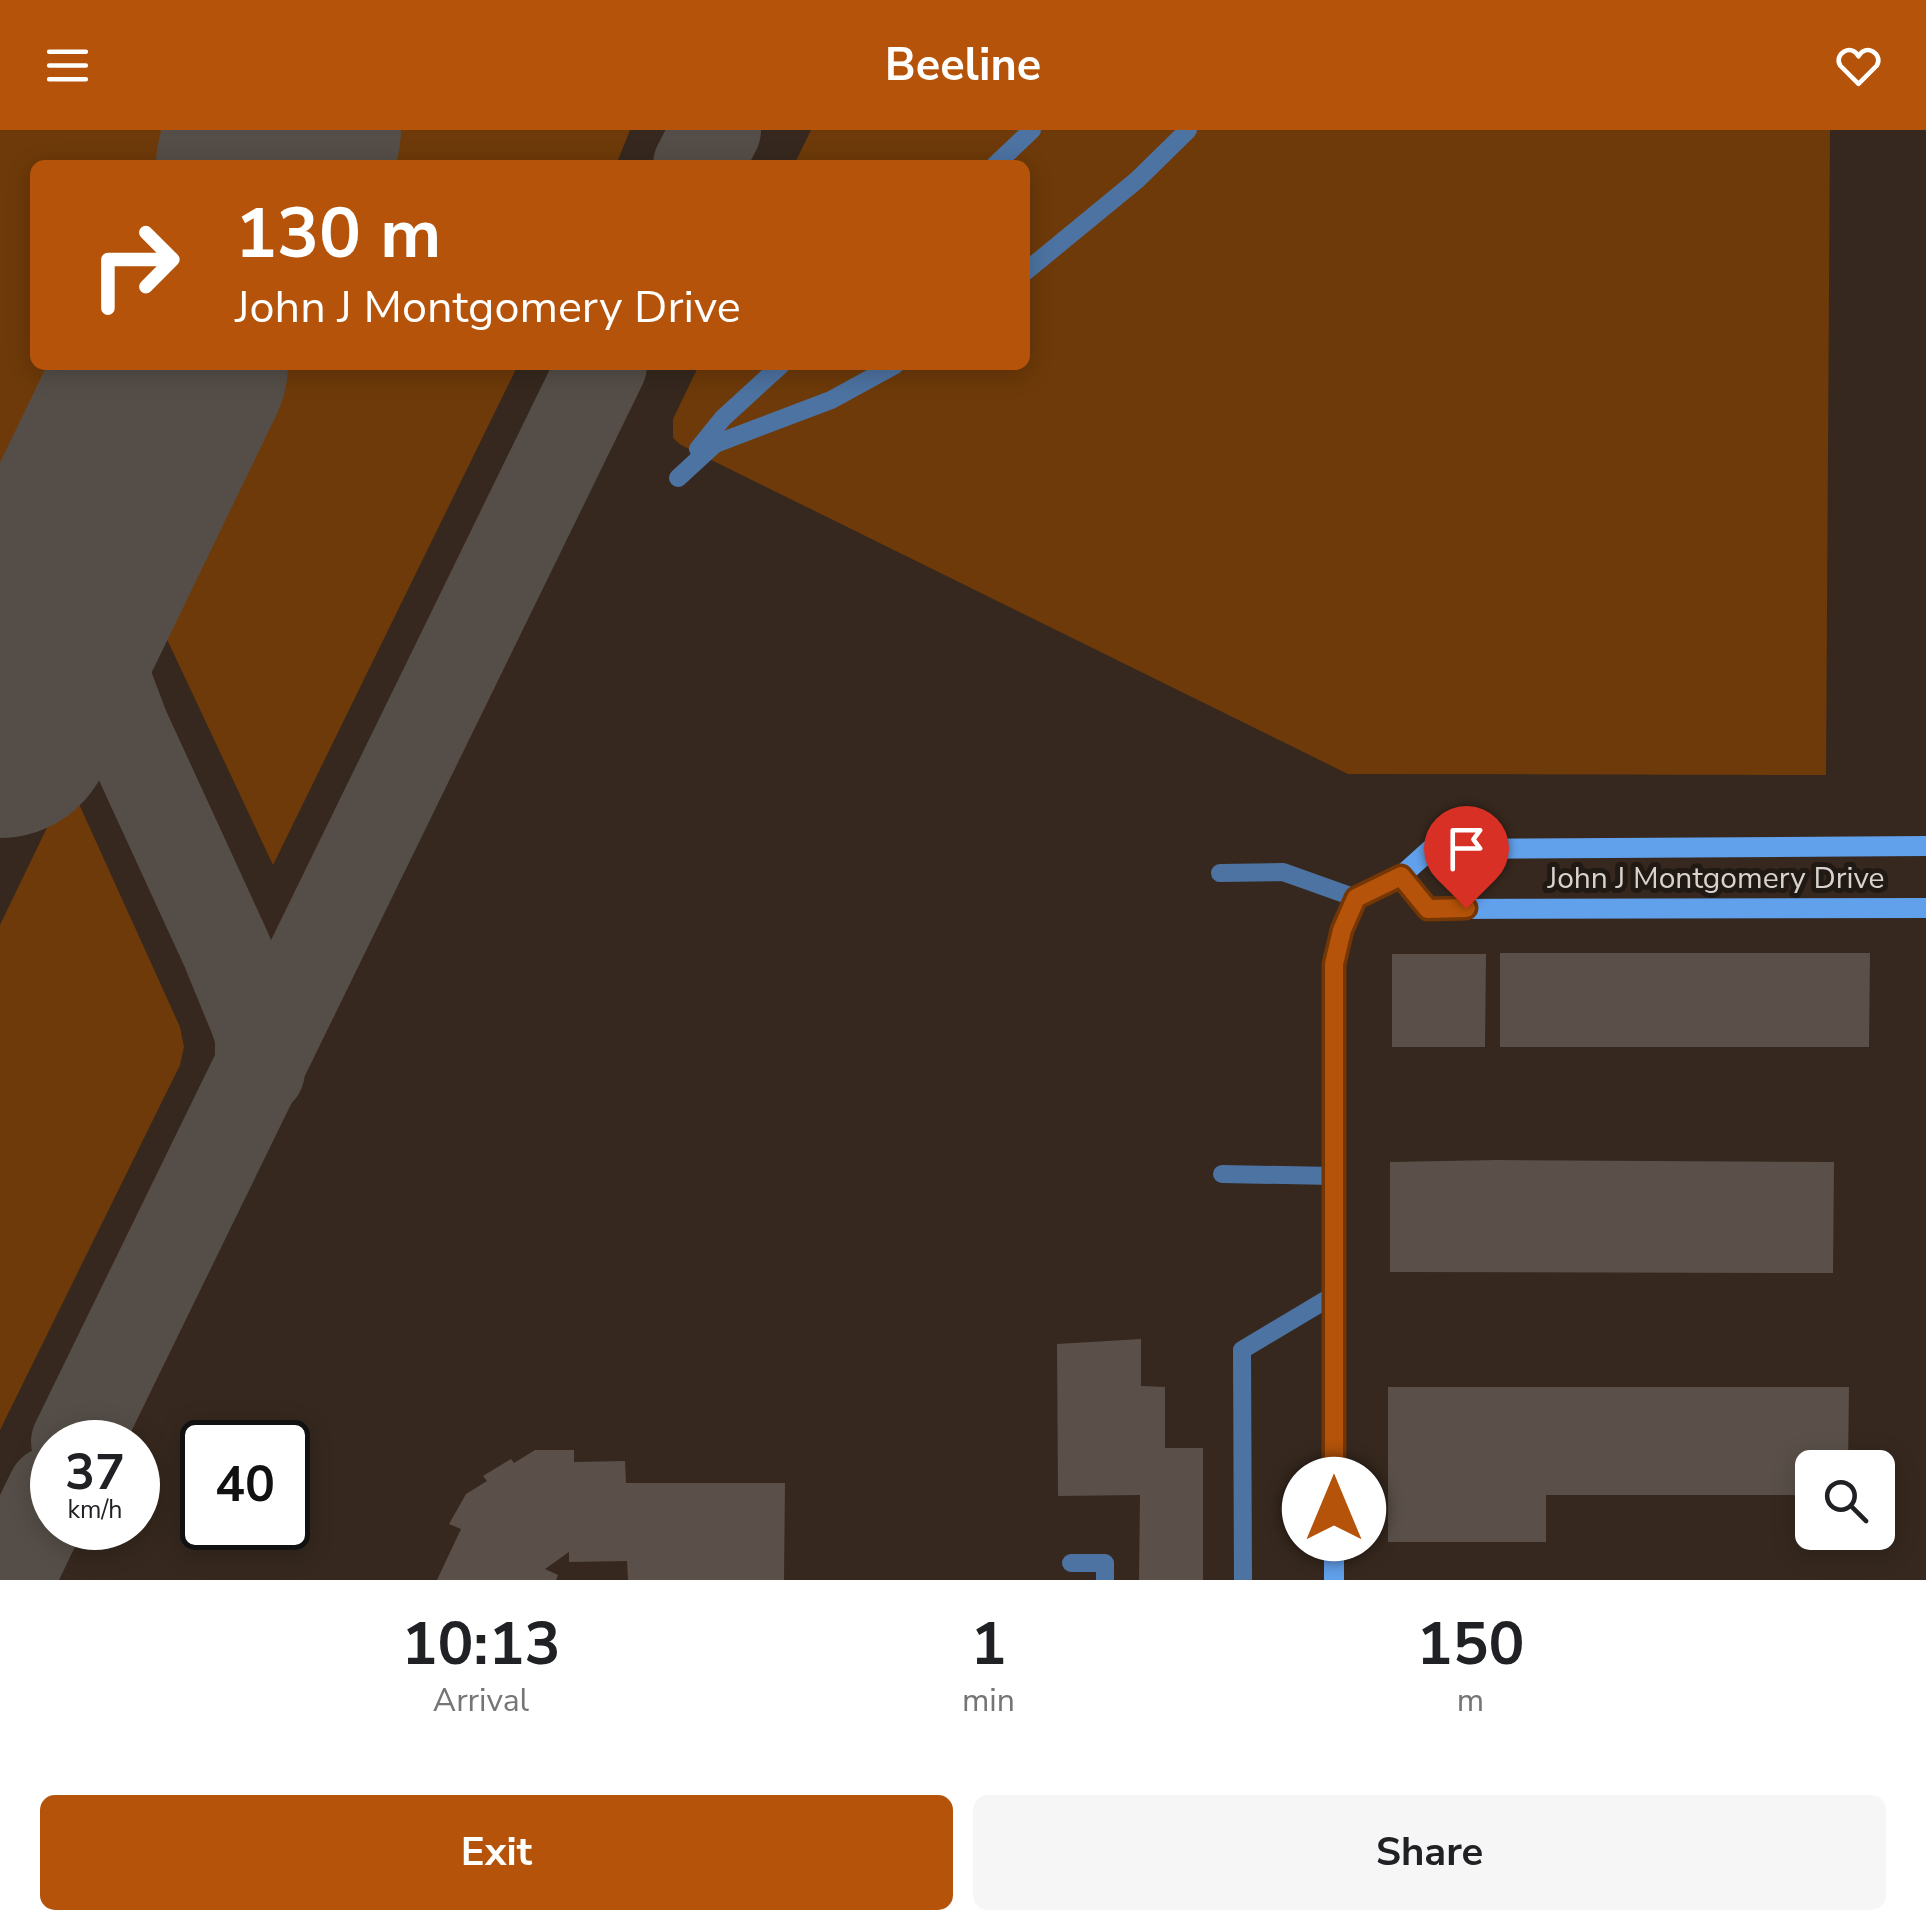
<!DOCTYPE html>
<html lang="en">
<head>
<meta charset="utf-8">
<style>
	:root { --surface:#fff; --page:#f6f6f6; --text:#202124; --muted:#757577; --accent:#b45309 }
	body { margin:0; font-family:"Nunito Sans",sans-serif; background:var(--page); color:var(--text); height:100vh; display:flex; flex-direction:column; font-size:38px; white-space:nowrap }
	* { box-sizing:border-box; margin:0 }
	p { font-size:32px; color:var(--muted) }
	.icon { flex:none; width:55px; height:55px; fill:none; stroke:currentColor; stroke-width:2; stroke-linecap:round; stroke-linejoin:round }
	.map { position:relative; height:1450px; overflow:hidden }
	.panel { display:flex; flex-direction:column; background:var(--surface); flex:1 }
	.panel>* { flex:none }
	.guide { position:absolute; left:30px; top:30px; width:1000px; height:210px; border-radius:15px; box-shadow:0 5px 25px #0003; background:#b45309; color:#fff; overflow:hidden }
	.controls { position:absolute; left:1795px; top:1320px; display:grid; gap:20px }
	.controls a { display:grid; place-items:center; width:100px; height:100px; border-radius:15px; background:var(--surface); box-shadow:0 5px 25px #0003; font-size:50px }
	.speed { position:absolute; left:30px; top:1290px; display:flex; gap:20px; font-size:50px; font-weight:700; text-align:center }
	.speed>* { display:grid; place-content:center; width:130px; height:130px; border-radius:50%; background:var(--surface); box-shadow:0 5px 25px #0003; line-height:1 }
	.speed small { font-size:25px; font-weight:400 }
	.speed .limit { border:5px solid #111; border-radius:15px; background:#fff; color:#111 }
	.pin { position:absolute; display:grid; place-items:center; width:85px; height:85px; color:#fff; margin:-102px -42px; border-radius:50% 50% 50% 0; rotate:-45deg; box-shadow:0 0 10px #0007 }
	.pin .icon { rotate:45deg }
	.me { position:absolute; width:110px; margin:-55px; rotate:0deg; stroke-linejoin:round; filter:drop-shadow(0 0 8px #0008) }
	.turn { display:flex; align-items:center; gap:35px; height:210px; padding:0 40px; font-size:45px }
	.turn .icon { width:130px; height:130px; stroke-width:2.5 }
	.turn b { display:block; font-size:70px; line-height:85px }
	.eta { display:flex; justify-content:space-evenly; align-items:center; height:170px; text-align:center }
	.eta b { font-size:60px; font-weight:700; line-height:70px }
	.cta { display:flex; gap:20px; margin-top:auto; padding:20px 40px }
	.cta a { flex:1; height:115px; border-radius:15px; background:var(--accent); color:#fff; font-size:40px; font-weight:700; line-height:115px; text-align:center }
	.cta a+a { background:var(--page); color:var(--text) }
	header { display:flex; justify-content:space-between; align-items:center; height:130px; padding:0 40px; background:var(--accent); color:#fff; font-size:45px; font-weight:700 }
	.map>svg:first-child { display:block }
	.built { fill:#36281e; fill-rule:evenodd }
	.green { fill:#6e3a09 }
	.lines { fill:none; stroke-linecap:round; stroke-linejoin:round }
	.taxiway { stroke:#554e48; stroke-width:90 }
	.runway { stroke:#554e48; stroke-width:228 }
	.building { fill:#5a5049 }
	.lane { stroke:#4d73a2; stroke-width:18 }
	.secondary { stroke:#61a0ea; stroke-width:20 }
	.route-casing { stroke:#753606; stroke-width:25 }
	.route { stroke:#b45309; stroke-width:18 }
	.labels { text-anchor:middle; stroke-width:10; stroke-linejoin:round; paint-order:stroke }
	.street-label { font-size:30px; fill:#d8d2ce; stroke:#211913 }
</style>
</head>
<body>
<header><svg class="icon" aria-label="menu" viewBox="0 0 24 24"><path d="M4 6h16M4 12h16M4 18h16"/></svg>Beeline<svg class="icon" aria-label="heart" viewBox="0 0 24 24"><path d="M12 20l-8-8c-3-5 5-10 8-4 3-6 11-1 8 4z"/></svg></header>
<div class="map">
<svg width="1926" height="1450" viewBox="0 0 1926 1450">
	<rect width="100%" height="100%" fill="#2a221c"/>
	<!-- built -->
	<path class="built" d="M0 0H1926V1450H0ZM35 35H1025V235H35ZM52 1312H138V1398H52ZM202 1312H288V1398H202ZM1812 1338H1878V1402H1812Z"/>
	<!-- green -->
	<g class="green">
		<path d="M0 0H190L173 35H35V235H76L0 391Z"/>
		<path d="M387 0H630L616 35H370Z"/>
		<path d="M811 0H1830L1826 645 1348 644 681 315 673 308V289L699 235H1025V35H794Z"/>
		<path d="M272 235H518L273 735 157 488 156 478Z"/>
		<path d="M69 652 180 897 184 917 180 935 0 1300V795Z"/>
	</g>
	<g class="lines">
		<!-- taxiway -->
		<g class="taxiway">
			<path d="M698 35 716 0"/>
			<path d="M93 401 82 458 90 507 124 597 226 819 255 890 260 906V941"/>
			<path d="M0 604C37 561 85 551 124 597"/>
			<path d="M76 1312 602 235"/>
			<path d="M9 1450 52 1361"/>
		</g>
		<!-- runway -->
		<g class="runway">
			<path d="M270 35 287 0"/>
			<path d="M0 594 174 235"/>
		</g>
	</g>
	<!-- building -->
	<g class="building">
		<path d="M1500 823H1870L1869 917H1500Z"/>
		<path d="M1392 824H1486L1485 917H1392Z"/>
		<path d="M1496 1030 1834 1032 1833 1143 1390 1142V1032Z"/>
		<path d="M1141 1209V1256L1165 1257V1318H1203V1450H1139L1140 1365 1058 1366 1057 1214Z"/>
		<path d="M1388 1257H1849L1848 1338H1812V1365H1546V1412H1388Z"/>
		<path d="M535 1320H574V1332L625 1331 626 1353H785L784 1450H628L627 1431 569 1432V1422L545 1439 558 1445 556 1450H437L461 1399 449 1394 466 1364 487 1351 483 1346 511 1329 514 1333Z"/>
	</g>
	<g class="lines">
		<!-- lane -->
		<g class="lane">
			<path d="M995 35 1032 0"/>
			<path d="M1025 142 1137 50 1188 0"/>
			<path d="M698 319 723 288 781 235"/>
			<path d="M678 348 715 314 831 270 895 235"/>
			<path d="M1220 743 1283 742 1356 768"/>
			<path d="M1222 1044 1334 1046"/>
			<path d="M1071 1433H1105V1450"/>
			<path d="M1243 1450 1242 1220 1334 1165"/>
		</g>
		<!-- secondary -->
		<g class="secondary">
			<path d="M1401 746 1428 779 1926 778"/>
			<path d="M1334 1450V834L1342 799 1356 768 1401 746 1431 719 1926 716"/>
		</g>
	</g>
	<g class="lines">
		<!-- route casing -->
		<g class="route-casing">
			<path id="route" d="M1334 1379V834L1342 800 1356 768 1401 746 1428 779 1466 778"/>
		</g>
		<!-- route -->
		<use href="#route" class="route"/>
	</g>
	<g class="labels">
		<!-- street labels -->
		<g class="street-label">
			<text x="1716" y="758">John J Montgomery Drive</text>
		</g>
	</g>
</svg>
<div class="controls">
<a><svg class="icon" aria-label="search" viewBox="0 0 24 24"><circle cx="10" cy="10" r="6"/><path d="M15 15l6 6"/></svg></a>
</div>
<div class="speed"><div>37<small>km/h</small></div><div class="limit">40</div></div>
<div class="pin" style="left:1466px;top:778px;background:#d93025"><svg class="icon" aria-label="arrive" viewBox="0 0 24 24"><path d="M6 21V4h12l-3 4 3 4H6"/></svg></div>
<svg class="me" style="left:1334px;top:1379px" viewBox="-20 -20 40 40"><circle r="19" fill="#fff"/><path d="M0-13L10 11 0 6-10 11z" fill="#b45309"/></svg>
<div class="guide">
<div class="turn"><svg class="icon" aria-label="right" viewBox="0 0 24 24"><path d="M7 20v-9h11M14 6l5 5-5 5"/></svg><div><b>130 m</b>John J Montgomery Drive</div></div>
</div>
</div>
<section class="panel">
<div class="eta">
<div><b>10:13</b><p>Arrival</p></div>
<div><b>1</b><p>min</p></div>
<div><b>150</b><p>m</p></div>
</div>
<div class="cta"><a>Exit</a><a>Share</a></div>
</section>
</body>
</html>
